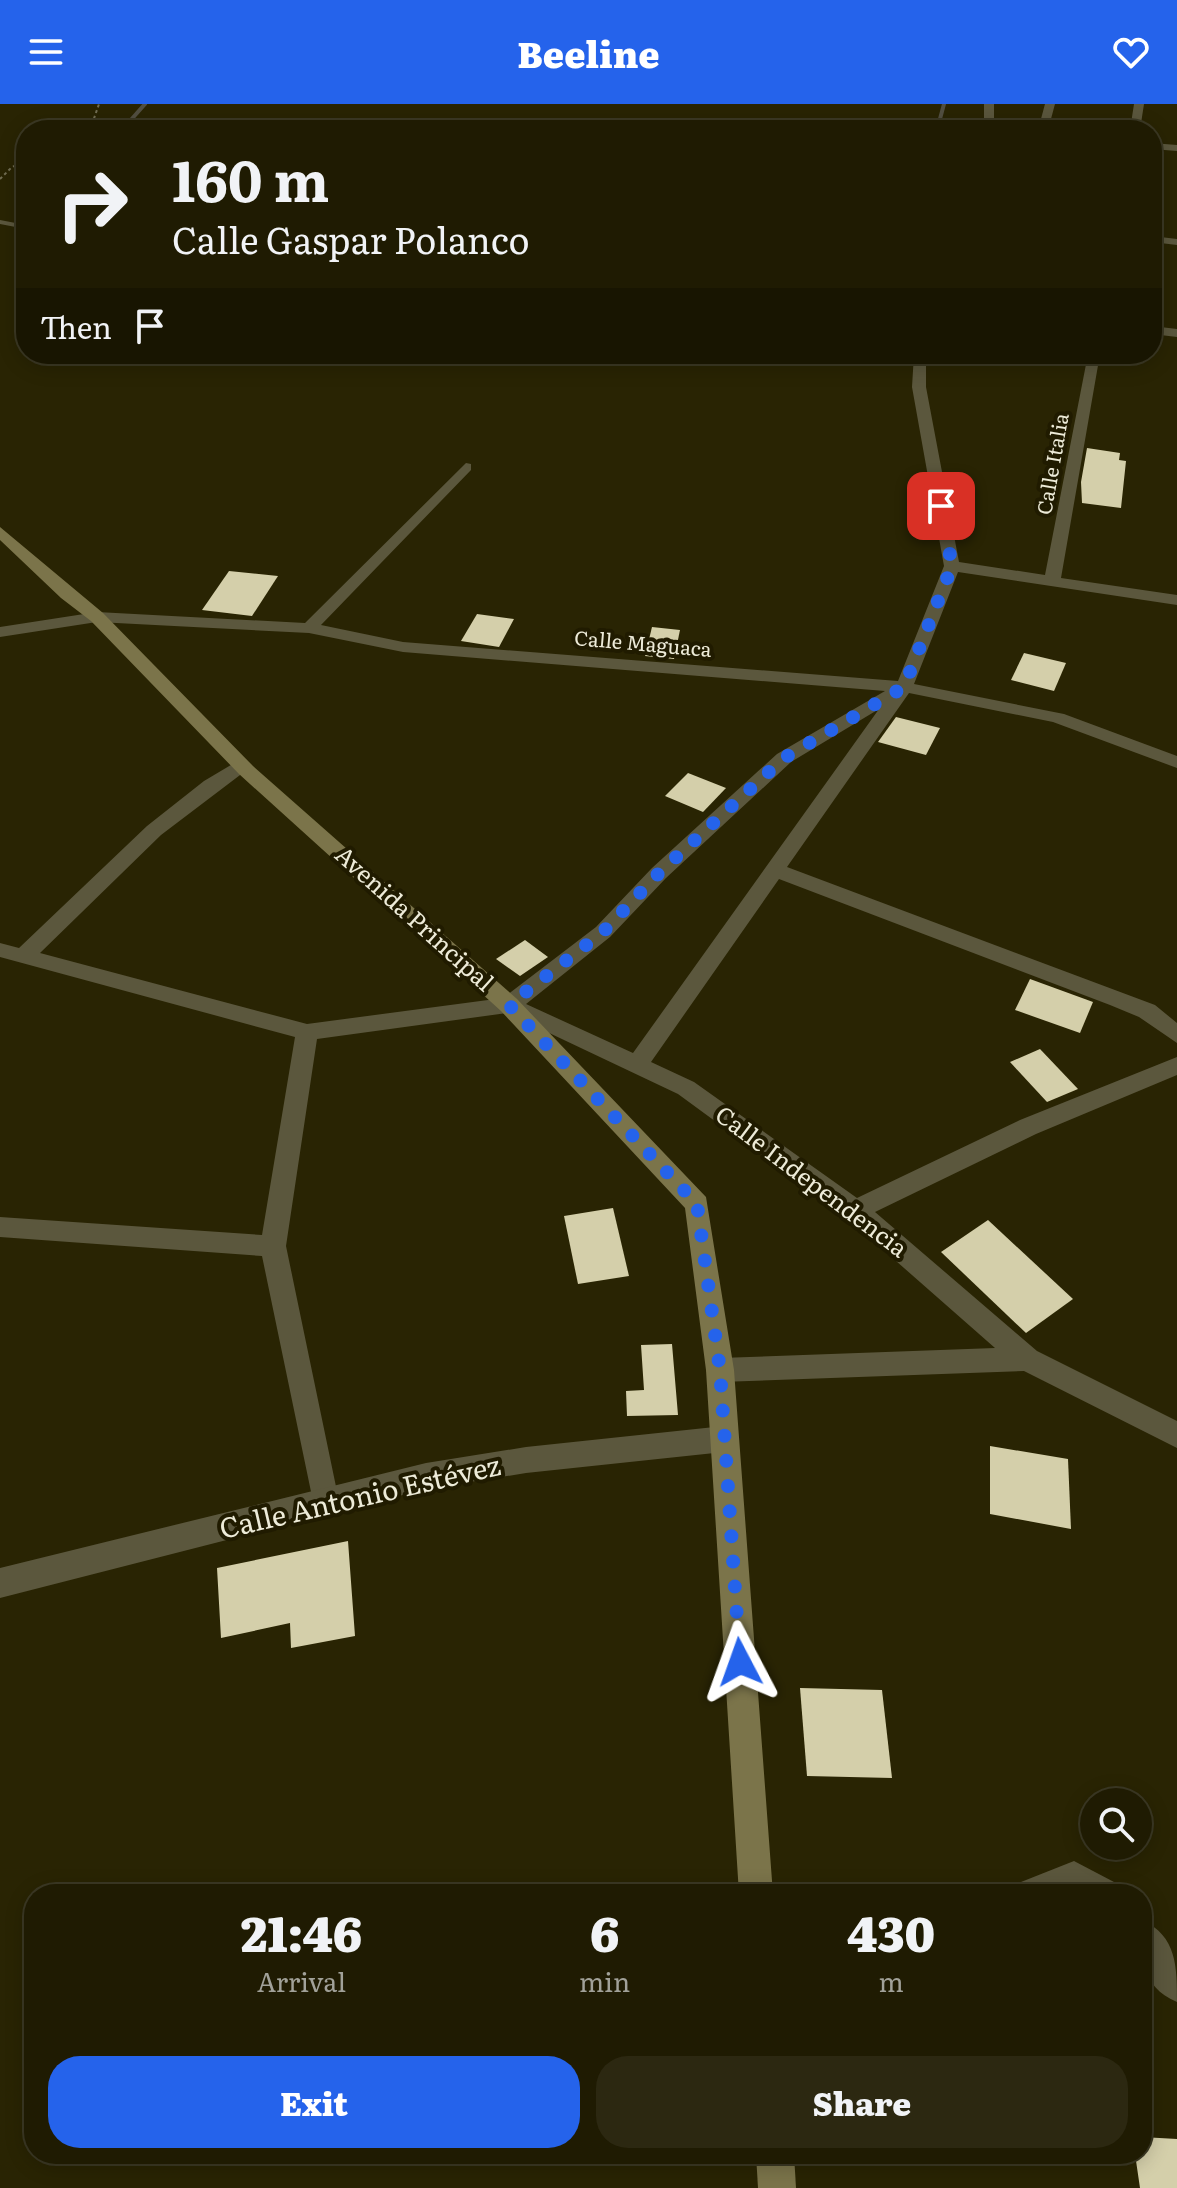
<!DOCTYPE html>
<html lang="en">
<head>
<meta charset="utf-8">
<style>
	:root { --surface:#1f1b02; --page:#2c2811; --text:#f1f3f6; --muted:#a1a199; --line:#3c3924; --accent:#2563eb }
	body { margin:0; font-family:Literata,serif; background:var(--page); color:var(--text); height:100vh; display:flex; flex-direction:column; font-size:30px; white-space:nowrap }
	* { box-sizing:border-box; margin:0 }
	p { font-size:26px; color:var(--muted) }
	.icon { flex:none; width:44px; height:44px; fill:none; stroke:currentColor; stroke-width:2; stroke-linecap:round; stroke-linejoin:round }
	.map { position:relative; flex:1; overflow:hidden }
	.sheet { position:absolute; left:24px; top:1780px; width:1128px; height:280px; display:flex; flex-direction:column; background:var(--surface); border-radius:32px; box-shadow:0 4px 20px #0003,0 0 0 2px var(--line) }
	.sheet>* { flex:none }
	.banner { position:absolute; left:16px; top:16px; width:1146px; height:244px; border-radius:32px; box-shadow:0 4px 20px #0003,0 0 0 2px var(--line); background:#1f1b02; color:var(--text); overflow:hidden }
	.tools { position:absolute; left:1080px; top:1684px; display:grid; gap:16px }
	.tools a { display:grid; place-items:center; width:72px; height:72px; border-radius:50%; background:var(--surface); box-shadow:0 4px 20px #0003,0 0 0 2px var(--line); font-size:40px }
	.pin { position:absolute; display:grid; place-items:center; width:68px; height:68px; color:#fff; margin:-34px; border-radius:16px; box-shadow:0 4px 12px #0006 }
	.me { position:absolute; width:88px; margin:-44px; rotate:356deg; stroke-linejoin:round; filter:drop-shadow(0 0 6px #0008) }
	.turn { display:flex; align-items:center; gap:28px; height:168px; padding:0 24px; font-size:36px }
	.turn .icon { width:104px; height:104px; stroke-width:2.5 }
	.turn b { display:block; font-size:56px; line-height:68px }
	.then { display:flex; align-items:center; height:76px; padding:0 24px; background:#0003; gap:16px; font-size:30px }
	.eta { display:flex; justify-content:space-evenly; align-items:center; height:136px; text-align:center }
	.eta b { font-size:48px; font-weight:800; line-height:56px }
	.action { display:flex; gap:16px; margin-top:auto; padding:16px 24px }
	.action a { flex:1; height:92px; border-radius:32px; background:var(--accent); color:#fff; font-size:32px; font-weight:800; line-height:92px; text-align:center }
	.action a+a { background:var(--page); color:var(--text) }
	header { display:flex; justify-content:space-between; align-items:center; height:104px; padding:0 24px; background:var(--accent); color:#fff; font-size:36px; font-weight:800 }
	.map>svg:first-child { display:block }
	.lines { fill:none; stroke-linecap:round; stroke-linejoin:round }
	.stream { stroke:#524f41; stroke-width:4 }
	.building { fill:#d4cfaa }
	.path { stroke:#726e53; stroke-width:2; stroke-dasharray:3 3; stroke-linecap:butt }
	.service { fill:#5b573d; fill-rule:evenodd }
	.minor { fill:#5b573d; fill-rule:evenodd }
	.tertiary { fill:#5b573d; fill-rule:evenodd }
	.secondary { fill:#7b744a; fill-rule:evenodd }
	.route { stroke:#2563eb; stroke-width:14; stroke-dasharray:0 25.2 }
	.labels { text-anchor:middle; stroke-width:8; stroke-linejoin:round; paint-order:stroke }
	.far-street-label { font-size:20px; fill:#edebd8; stroke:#201b00 }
	.street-label { font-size:24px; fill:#edebd8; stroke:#201b00 }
	.near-street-label { font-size:28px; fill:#edebd8; stroke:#201b00 }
</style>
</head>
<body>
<header><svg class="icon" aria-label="menu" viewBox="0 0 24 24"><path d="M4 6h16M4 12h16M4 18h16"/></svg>Beeline<svg class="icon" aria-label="heart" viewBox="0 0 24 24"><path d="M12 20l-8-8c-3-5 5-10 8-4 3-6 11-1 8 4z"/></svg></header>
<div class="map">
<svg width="1177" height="2084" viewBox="0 0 1177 2084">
	<rect width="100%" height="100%" fill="#292403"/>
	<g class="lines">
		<!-- stream -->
		<g class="stream">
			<path d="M122 26 145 0"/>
			<path d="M937 26 944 0"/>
		</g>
	</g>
	<!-- building -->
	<g class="building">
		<path d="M1087 344 1120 349 1119 356 1126 357 1121 404 1082 399 1081 378Z"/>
		<path d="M229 467 278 472 252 512 202 506Z"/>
		<path d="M477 510 514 515 499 543 461 537Z"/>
		<path d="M652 523 680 526 674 555 645 552Z"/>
		<path d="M1024 549 1066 559 1054 587 1011 576Z"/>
		<path d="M896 613 940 624 926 651 878 638Z"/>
		<path d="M688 669 726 684 703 708 665 692Z"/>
		<path d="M525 836 548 853 520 872 496 855Z"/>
		<path d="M1030 875 1093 898 1080 929 1015 906Z"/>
		<path d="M1040 945 1078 985 1047 998 1010 958Z"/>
		<path d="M613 1104 629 1172 578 1180 564 1112Z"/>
		<path d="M988 1116 1073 1195 1026 1229 941 1148Z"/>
		<path d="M672 1240 678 1311 627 1312 626 1287 644 1286 641 1241Z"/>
		<path d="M990 1342 1068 1355 1071 1425 990 1410Z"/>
		<path d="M348 1437 355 1532 291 1544 290 1519 221 1534 217 1464Z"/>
		<path d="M800 1584 882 1586 892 1674 807 1672Z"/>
		<path d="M1142 2033 1177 2035V2084H1140L1135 2050H1142Z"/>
	</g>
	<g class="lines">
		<!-- path -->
		<g class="path">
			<path d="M90 26 99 0"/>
			<path d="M0 75 12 63 26 57"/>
		</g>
		<!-- service -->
		<path class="service" d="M0 116 26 121V125L0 120Z"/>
		<!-- minor -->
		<g class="minor">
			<rect x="984" y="0" width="10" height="26"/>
			<path d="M1045 0H1055L1048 26H1038Z"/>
			<path d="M1134 0H1144L1140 26H1130Z"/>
			<path d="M1152 39 1177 41V47L1152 45Z"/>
			<path d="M1152 132 1177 135V141L1152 138Z"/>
			<path d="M1152 222 1177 225V233L1152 230Z"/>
			<path d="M914 250H926V283L959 458 1045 471 1088 250H1100L1061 474 1177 491V501L958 468 914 580 1064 610 1177 652V664L1053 618 909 589 787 763 1155 901 1177 919V939L1139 913 1110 901 779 775 651 958 694 978 857 1094 1020 1016 1177 953V971L1036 1030 875 1108 1037 1247 1177 1317V1344L1024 1267 720 1278 710 1275 706 1266 710 1257 720 1254 995 1244 846 1113 678 990 507 909 317 935 286 1142 339 1397 335 1407 325 1411 315 1407 262 1152 0 1133V1113L262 1131 295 933 0 853V839L19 844 147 722 204 677 241 655 250 661 248 665 161 731 40 849 307 920 503 894 596 823 652 764 777 650 885 587 403 548 309 529 97 518 0 533V523L97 508 305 519 466 359 471 360V366L321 521 403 538 898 577 944 462 912 283ZM879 605 633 949 526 900 610 833 666 774 791 658Z"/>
			<path d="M1074 1757 1114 1778 1119 1790H1016L1021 1778Z"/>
			<path d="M1142 1816C1177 1832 1177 1863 1177 1898 1139 1882 1142 1851 1142 1816Z"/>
		</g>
		<!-- tertiary -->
		<path class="tertiary" d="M724 1322 734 1326 738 1335 734 1344 724 1348 526 1369 426 1385 0 1494V1464L426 1359 526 1343Z"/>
		<!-- secondary -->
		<g class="secondary">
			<path d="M0 423 103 509 253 662 517 895 706 1093 734 1266 773 1790H739L706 1266 685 1104 501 907 239 670 91 517 61 494 0 436Z"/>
			<path d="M756 2050H794L796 2084H758Z"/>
		</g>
	</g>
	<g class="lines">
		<!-- route -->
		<path class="route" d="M740 1558 720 1266 697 1100 509 901 603 828 659 769 784 654 904 583 952 462 941 402"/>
	</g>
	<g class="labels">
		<!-- far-street labels -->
		<g class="far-street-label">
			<text transform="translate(1053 360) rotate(-80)" y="7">Calle Italia</text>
			<text transform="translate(643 540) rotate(5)" y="7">Calle Maguaca</text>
		</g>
		<!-- street labels -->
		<g class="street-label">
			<text transform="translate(414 815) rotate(42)" y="8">Avenida Principal</text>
			<text transform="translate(811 1078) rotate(37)" y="8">Calle Independencia</text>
		</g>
		<!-- near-street labels -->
		<g class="near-street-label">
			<text transform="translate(360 1393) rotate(-13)" y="10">Calle Antonio Estévez</text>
		</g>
	</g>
</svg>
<div class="tools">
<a><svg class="icon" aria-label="search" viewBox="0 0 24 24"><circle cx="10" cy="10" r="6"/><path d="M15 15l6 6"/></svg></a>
</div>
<div class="pin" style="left:941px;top:402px;background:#d93025"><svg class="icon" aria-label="arrive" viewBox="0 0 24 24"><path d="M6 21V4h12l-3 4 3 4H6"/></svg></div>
<svg class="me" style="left:740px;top:1558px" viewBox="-20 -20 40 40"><path d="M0-17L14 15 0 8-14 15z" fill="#2563eb" stroke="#fff" stroke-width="4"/></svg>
<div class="banner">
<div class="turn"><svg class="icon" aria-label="right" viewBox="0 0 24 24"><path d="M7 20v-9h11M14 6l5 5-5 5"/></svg><div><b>160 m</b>Calle Gaspar Polanco</div></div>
<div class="then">Then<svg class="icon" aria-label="arrive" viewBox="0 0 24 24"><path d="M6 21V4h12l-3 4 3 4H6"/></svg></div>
</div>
<section class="sheet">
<div class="eta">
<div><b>21:46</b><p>Arrival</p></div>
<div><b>6</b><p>min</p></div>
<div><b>430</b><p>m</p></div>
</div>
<div class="action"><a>Exit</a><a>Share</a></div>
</section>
</div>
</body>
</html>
